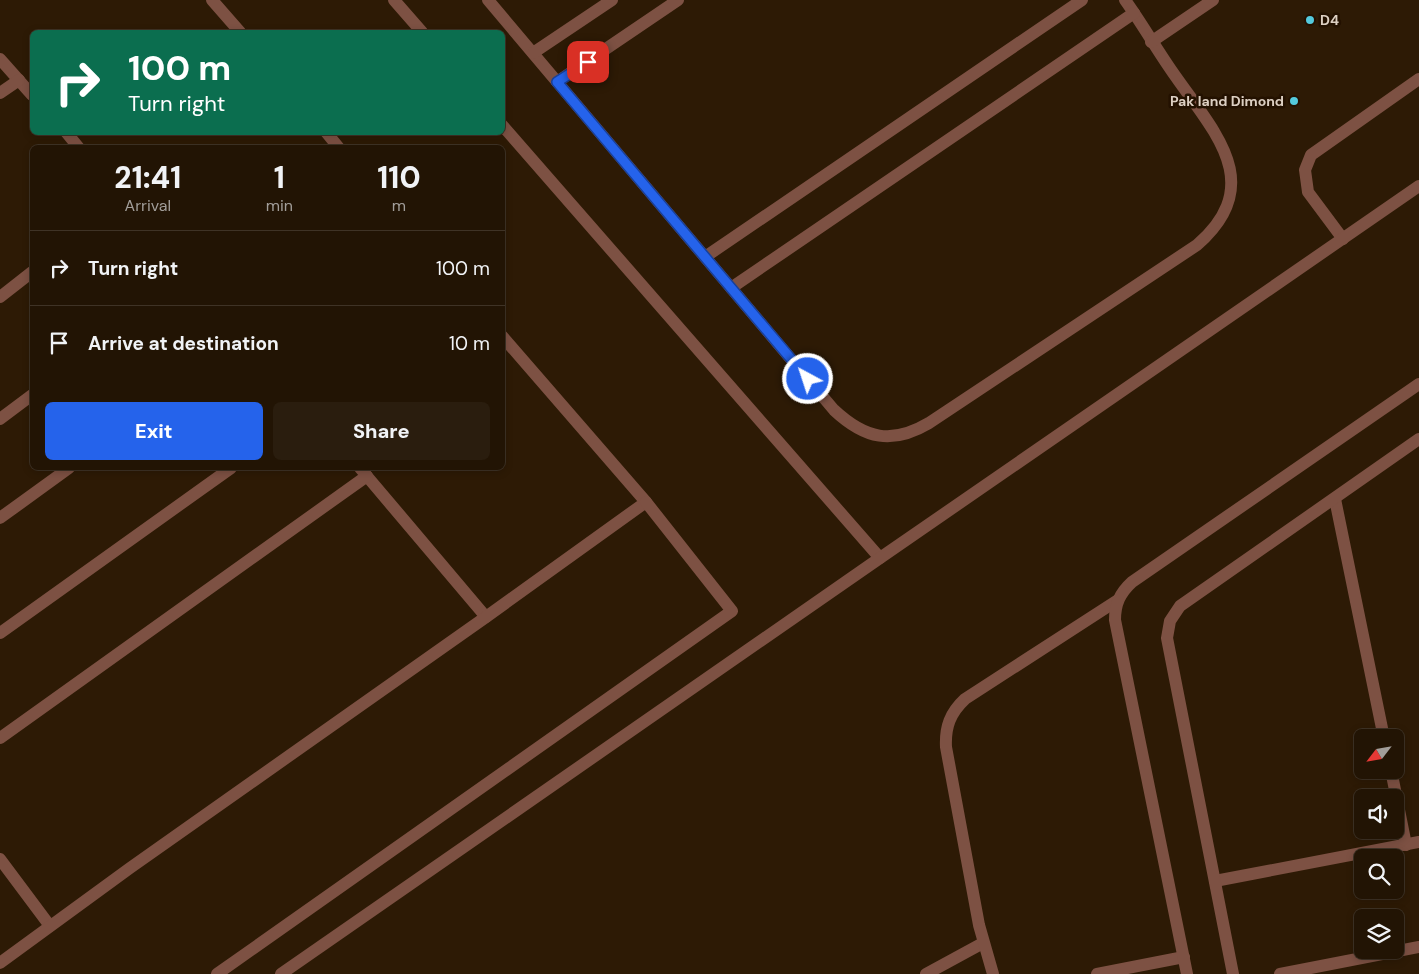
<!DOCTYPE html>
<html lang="en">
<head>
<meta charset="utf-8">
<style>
	:root { --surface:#221404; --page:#2a1d0e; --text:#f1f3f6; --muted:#a29e9a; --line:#3f3326; --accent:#2563eb }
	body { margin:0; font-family:"DM Sans",sans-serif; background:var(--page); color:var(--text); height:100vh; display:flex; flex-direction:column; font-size:19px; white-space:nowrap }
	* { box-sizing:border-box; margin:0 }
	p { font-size:16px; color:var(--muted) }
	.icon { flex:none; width:28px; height:28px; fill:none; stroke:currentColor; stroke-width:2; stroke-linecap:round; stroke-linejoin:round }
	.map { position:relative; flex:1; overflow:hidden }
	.sheet { position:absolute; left:30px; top:145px; width:475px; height:325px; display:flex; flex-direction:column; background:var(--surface); border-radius:8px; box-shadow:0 2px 8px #0003,0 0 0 1px var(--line) }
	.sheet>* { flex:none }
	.guide { position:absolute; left:30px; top:30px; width:475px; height:105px; border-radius:8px; box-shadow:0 2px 8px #0003,0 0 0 1px var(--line); background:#0b6e4f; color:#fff; overflow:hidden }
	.needle { width:32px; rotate:239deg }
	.fabs { position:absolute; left:1354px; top:729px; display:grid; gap:10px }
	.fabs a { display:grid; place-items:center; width:50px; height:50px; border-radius:8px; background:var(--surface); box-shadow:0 2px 8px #0003,0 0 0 1px var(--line); font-size:25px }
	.pin { position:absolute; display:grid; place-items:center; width:42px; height:42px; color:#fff; margin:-21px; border-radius:10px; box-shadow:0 2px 8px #0006 }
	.me { position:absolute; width:55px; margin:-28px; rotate:320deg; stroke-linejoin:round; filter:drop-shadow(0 0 4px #0008) }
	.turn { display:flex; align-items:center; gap:18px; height:105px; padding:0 15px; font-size:22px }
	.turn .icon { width:65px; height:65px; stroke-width:2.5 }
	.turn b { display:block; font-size:35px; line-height:42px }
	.eta { display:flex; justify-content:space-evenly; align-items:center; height:85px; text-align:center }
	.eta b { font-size:30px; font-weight:800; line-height:35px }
	.cta { display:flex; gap:10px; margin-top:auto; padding:10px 15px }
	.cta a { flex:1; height:58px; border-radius:8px; background:var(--accent); color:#fff; font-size:20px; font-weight:800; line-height:58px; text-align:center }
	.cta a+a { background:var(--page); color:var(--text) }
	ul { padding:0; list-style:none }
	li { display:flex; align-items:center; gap:15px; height:75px; padding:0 15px; border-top:1px solid var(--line) }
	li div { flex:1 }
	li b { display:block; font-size:19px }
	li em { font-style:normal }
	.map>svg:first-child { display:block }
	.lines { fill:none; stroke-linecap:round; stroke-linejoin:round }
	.minor { stroke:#7d5143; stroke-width:12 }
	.route-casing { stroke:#184099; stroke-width:12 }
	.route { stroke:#2563eb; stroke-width:9 }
	.poi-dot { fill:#54cadd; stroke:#231100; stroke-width:2 }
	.labels { text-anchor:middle; stroke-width:5; stroke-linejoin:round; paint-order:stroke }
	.poi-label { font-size:14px; font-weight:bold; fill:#dccfc2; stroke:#231100; text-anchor:start }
</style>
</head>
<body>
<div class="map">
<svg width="1419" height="974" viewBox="0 0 1419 974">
	<rect width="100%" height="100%" fill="#2d1a05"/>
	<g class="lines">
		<!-- minor -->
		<g class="minor">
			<path d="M212 0 240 32"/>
			<path d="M394 0 422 32"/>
			<path d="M488 0 834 410C865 439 892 445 929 423L1197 245C1266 185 1216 134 1176 77 1158 52 1143 25 1125 0"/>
			<path d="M1151 42 1213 0"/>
			<path d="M533 53 612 0"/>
			<path d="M0 59 32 95"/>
			<path d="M557 82 678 0"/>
			<path d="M0 93 19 80"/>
			<path d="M502 125 880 558"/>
			<path d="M66 132 79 148"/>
			<path d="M326 132 339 148"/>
			<path d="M1343 239 1308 192 1305 170 1311 155 1419 79"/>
			<path d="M705 257 1082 0"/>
			<path d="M731 288 1134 13"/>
			<path d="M0 297 32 272"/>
			<path d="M0 419 32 395"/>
			<path d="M360 468 486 617"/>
			<path d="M1335 499 1384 738"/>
			<path d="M0 518 69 468"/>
			<path d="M0 633 231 468"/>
			<path d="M0 738 367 476"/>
			<path d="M1391 770 1406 845"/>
			<path d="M0 859 50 926"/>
			<path d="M1215 881 1419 842"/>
			<path d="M0 963 130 868 486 617 646 502 502 336"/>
			<path d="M217 974 732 611 646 502"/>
			<path d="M281 974 880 558 1419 186"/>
			<path d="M926 974 983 943"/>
			<path d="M993 974 979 925 946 747C945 727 950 713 965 699L1118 600"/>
			<path d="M1097 974 1184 957"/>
			<path d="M1187 974 1115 620C1115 604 1120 593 1132 582L1419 384"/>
			<path d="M1233 974 1167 638 1170 621 1180 606 1419 439"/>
			<path d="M1280 974 1419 947"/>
		</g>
	</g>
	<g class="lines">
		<!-- route casing -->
		<g class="route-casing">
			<path id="route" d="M588 62 557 82 808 379"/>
		</g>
		<!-- route -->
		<use href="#route" class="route"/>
	</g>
	<!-- markers -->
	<g class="poi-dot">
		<circle cx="1310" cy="20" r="5"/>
		<circle cx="1294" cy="101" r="5"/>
	</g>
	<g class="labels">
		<!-- poi labels -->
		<g class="poi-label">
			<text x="1320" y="25">D4</text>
			<text x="1284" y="106" text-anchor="end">Pak land Dimond</text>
		</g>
	</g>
</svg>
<div class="fabs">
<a><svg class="needle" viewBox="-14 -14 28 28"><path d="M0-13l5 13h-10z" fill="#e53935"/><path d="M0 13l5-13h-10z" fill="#a29e9a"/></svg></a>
<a><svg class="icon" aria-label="sound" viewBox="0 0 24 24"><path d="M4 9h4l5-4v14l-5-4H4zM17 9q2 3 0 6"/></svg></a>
<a><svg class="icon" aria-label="search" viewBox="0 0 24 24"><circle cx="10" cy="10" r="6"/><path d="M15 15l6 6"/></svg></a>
<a><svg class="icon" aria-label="layers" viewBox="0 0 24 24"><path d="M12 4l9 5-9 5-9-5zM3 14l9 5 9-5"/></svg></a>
</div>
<div class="pin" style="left:588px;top:62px;background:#d93025"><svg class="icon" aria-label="arrive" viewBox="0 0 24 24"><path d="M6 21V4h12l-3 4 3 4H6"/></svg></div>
<svg class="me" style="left:808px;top:379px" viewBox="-20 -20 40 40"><circle r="17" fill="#2563eb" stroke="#fff" stroke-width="3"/><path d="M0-11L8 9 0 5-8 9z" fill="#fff"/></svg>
<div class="guide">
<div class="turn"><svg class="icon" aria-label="right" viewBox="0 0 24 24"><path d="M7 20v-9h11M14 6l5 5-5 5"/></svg><div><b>100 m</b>Turn right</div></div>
</div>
<section class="sheet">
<div class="eta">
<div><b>21:41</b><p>Arrival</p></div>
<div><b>1</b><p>min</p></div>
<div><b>110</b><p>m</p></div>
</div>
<ul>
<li><svg class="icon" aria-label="right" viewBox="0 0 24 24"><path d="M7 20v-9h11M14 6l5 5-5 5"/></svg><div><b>Turn right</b></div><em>100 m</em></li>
<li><svg class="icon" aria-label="arrive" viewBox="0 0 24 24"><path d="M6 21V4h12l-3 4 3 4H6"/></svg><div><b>Arrive at destination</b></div><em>10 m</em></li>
</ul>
<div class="cta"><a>Exit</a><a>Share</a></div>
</section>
</div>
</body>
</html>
